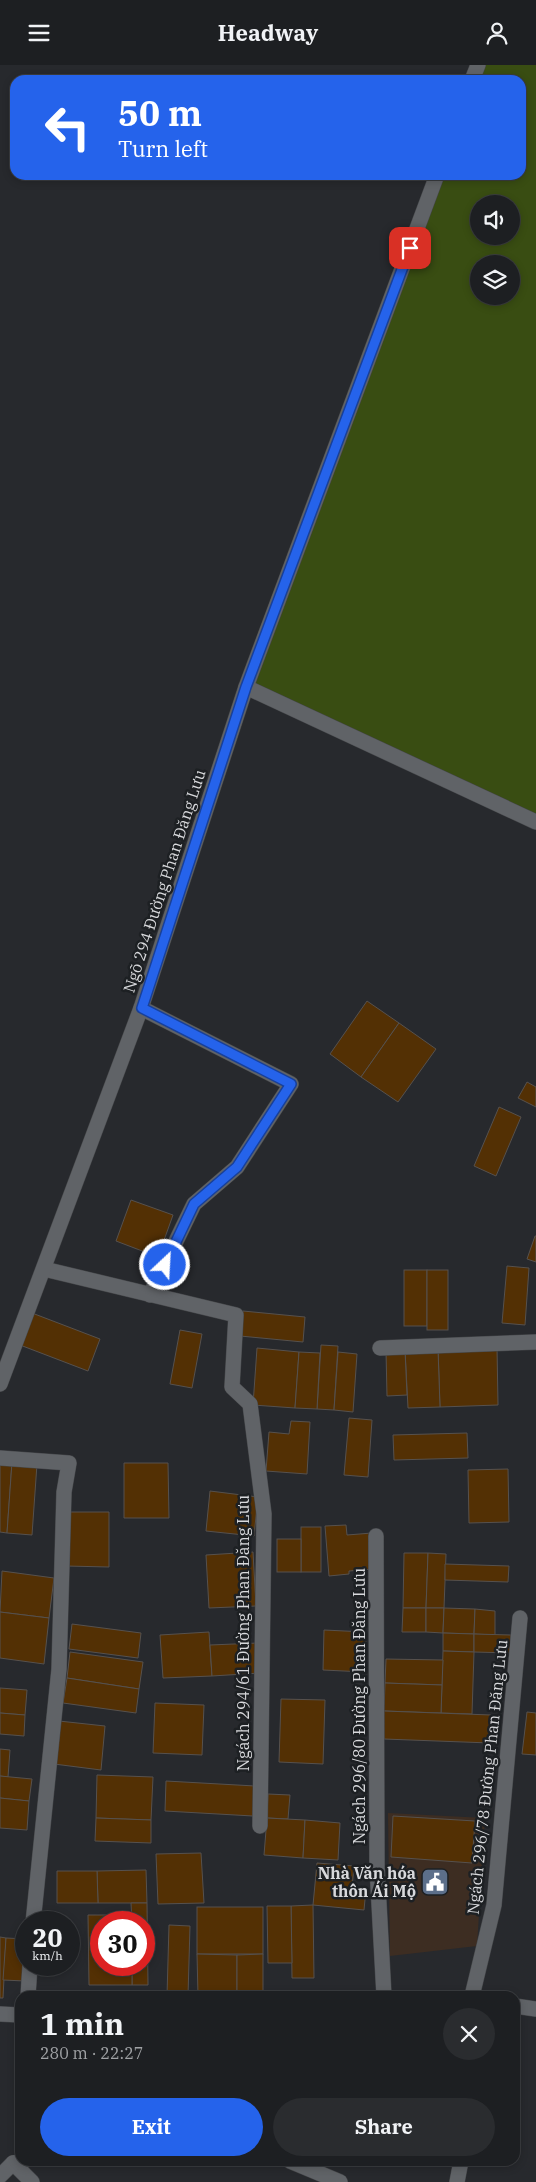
<!DOCTYPE html>
<html lang="en">
<head>
<meta charset="utf-8">
<style>
	:root { --surface:#1d1f22; --page:#2a2c2f; --text:#f1f3f6; --muted:#a0a2a5; --line:#3b3d40; --accent:#2563eb }
	body { margin:0; font-family:"IBM Plex Serif",serif; background:var(--page); color:var(--text); height:100vh; display:flex; flex-direction:column; font-size:19px; white-space:nowrap }
	* { box-sizing:border-box; margin:0 }
	p { font-size:16px; color:var(--muted) }
	.icon { flex:none; width:28px; height:28px; fill:none; stroke:currentColor; stroke-width:2; stroke-linecap:round; stroke-linejoin:round }
	.map { position:relative; flex:1; overflow:hidden }
	.drawer { position:absolute; left:15px; top:1926px; width:505px; height:175px; display:flex; flex-direction:column; background:var(--surface); border-radius:15px; box-shadow:0 2px 8px #0003,0 0 0 1px var(--line) }
	.drawer>* { flex:none }
	.top-card { position:absolute; left:10px; top:10px; width:516px; height:105px; border-radius:15px; box-shadow:0 2px 8px #0003,0 0 0 1px var(--line); background:#2563eb; color:#fff; overflow:hidden }
	.controls { position:absolute; left:470px; top:130px; display:grid; gap:10px }
	.controls a { display:grid; place-items:center; width:50px; height:50px; border-radius:50%; background:var(--surface); box-shadow:0 2px 8px #0003,0 0 0 1px var(--line); font-size:25px }
	.speed { position:absolute; left:15px; top:1846px; display:flex; gap:10px; font-size:25px; font-weight:700; text-align:center }
	.speed>* { display:grid; place-content:center; width:65px; height:65px; border-radius:50%; background:var(--surface); box-shadow:0 2px 8px #0003,0 0 0 1px var(--line); line-height:1 }
	.speed small { font-size:12px; font-weight:400 }
	.speed .limit { border:8px solid #d22; background:#fff; color:#111 }
	.pin { position:absolute; display:grid; place-items:center; width:42px; height:42px; color:#fff; margin:-21px; border-radius:10px; box-shadow:0 2px 8px #0006 }
	.me { position:absolute; width:55px; margin:-28px; rotate:25deg; stroke-linejoin:round; filter:drop-shadow(0 0 4px #0008) }
	.turn { display:flex; align-items:center; gap:18px; height:105px; padding:0 25px; font-size:22px }
	.turn .icon { width:65px; height:65px; stroke-width:2.5 }
	.turn b { display:block; font-size:35px; line-height:42px }
	.round { display:grid; place-items:center; flex:none; width:52px; height:52px; border-radius:26px; background:var(--page) }
	.head { display:flex; align-items:center; justify-content:space-between; height:85px; padding:0 25px }
	h1 { font-size:30px; font-weight:800; line-height:38px }
	.cta { display:flex; gap:10px; margin-top:auto; padding:10px 25px }
	.cta a { flex:1; height:58px; border-radius:30px; background:var(--accent); color:#fff; font-size:20px; font-weight:800; line-height:58px; text-align:center }
	.cta a+a { background:var(--page); color:var(--text) }
	header { display:flex; justify-content:space-between; align-items:center; height:65px; padding:0 25px; background:var(--surface); font-size:22px; font-weight:800 }
	.map>svg:first-child { display:block }
	.commercial { fill:#3d2d22 }
	.green { fill:#394d12; fill-rule:evenodd }
	.building { fill:#533004; stroke:#56514e }
	.lines { fill:none; stroke-linecap:round; stroke-linejoin:round }
	.lane-casing { stroke:#444649; stroke-width:16 }
	.street-casing { stroke:#444649; stroke-width:16 }
	.secondary-casing { stroke:#444649; stroke-width:16 }
	.lane { stroke:#606367; stroke-width:15 }
	.street { stroke:#606367; stroke-width:15 }
	.secondary { stroke:#606367; stroke-width:15 }
	.route-casing { stroke:#184099; stroke-width:12 }
	.route { stroke:#2563eb; stroke-width:9 }
	.labels { text-anchor:middle; stroke-width:5; stroke-linejoin:round; paint-order:stroke }
	.street-label { font-size:16px; fill:#d8d9dc; stroke:#1d2023 }
	.poi-label { font-size:16px; font-weight:bold; fill:#d8d9dc; stroke:#1d2023; text-anchor:end }
</style>
</head>
<body>
<header><svg class="icon" aria-label="menu" viewBox="0 0 24 24"><path d="M4 6h16M4 12h16M4 18h16"/></svg>Headway<svg class="icon" aria-label="person" viewBox="0 0 24 24"><circle cx="12" cy="8" r="4"/><path d="M4 21q1-7 8-7t8 7"/></svg></header>
<div class="map">
<svg width="536" height="2117" viewBox="0 0 536 2117">
	<rect width="100%" height="100%" fill="#27292d"/>
	<!-- commercial -->
	<path class="commercial" d="M388 1748 485 1753 477 1881 390 1891Z"/>
	<!-- green -->
	<path class="green" d="M478 0H536V757L246 622 437 110H521V15H472ZM479 139H511V171H479ZM479 199H511V231H479Z"/>
	<!-- building -->
	<g class="building">
		<path d="M367 936 399 958 361 1012 330 989Z"/>
		<path d="M399 958 436 984 398 1037 361 1012Z"/>
		<path d="M527 1017 536 1022V1042L518 1033Z"/>
		<path d="M499 1042 521 1052 496 1111 474 1101Z"/>
		<path d="M131 1135 173 1150 158 1192 116 1176Z"/>
		<path d="M535 1171H536V1197L527 1194Z"/>
		<path d="M507 1201 529 1203 525 1260 502 1258Z"/>
		<rect x="404" y="1205" width="23" height="56"/>
		<rect x="427" y="1205" width="21" height="60"/>
		<path d="M243 1246 305 1252 303 1277 240 1271Z"/>
		<path d="M32 1248 100 1274 88 1306 20 1280Z"/>
		<path d="M180 1265 202 1269 192 1323 170 1319Z"/>
		<path d="M321 1280 338 1281 334 1345 317 1344Z"/>
		<path d="M497 1282 498 1340 440 1342 438 1284Z"/>
		<path d="M257 1283 299 1287 295 1343 253 1340Z"/>
		<path d="M438 1284 440 1342 408 1343 405 1285Z"/>
		<path d="M405 1285 407 1330 387 1331 386 1286Z"/>
		<path d="M299 1287 320 1288 317 1344 295 1343Z"/>
		<path d="M338 1287 357 1289 353 1347 334 1345Z"/>
		<path d="M349 1353 372 1355 368 1412 344 1410Z"/>
		<path d="M291 1356 310 1357 307 1409 266 1406 269 1367 289 1369Z"/>
		<path d="M467 1368 468 1393 394 1395 393 1370Z"/>
		<path d="M0 1396 12 1397 7 1468 0 1467Z"/>
		<path d="M12 1397 37 1399 32 1470 7 1468Z"/>
		<path d="M124 1398H168L169 1453H124Z"/>
		<path d="M508 1404 509 1457 469 1458 468 1405Z"/>
		<path d="M210 1426 258 1432 254 1471 206 1466Z"/>
		<path d="M67 1447H109V1502L66 1501Z"/>
		<path d="M346 1460 347 1470 372 1468 374 1504 349 1506V1509L329 1511 325 1461Z"/>
		<rect x="301" y="1462" width="20" height="45"/>
		<rect x="277" y="1474" width="24" height="33"/>
		<path d="M253 1487 256 1541 209 1543 206 1490Z"/>
		<path d="M404 1488H428L426 1543H403Z"/>
		<path d="M428 1488 446 1489 444 1543H426Z"/>
		<path d="M445 1499 509 1501 508 1517 445 1515Z"/>
		<path d="M2 1506 54 1513 49 1553 0 1547Z"/>
		<path d="M403 1543H426V1567H402Z"/>
		<path d="M426 1543H444L443 1568 426 1567Z"/>
		<path d="M444 1543 475 1544 474 1569 443 1568Z"/>
		<path d="M475 1544 495 1546V1570L474 1569Z"/>
		<path d="M0 1547 49 1553 44 1599 0 1593Z"/>
		<path d="M72 1559 141 1568 138 1593 69 1584Z"/>
		<path d="M324 1565 366 1567 365 1607 323 1605Z"/>
		<path d="M209 1567 212 1611 163 1613 160 1570Z"/>
		<path d="M443 1568 474 1569V1587L443 1586Z"/>
		<path d="M474 1569 511 1570V1588L474 1587Z"/>
		<path d="M258 1578 260 1608 212 1611 210 1580Z"/>
		<path d="M443 1586 474 1587 472 1649 441 1648Z"/>
		<path d="M70 1587 143 1597 139 1624 67 1613Z"/>
		<path d="M386 1594 443 1595 442 1620 385 1618Z"/>
		<path d="M67 1613 139 1624 136 1648 63 1638Z"/>
		<path d="M385 1618 442 1620 441 1648 384 1646Z"/>
		<path d="M0 1623 27 1625 25 1650 0 1648Z"/>
		<path d="M281 1634 325 1635 323 1699 279 1697Z"/>
		<path d="M155 1638 204 1640 202 1690 153 1688Z"/>
		<path d="M384 1646 491 1650 490 1678 384 1674Z"/>
		<path d="M527 1647 536 1648V1690L522 1689Z"/>
		<path d="M0 1648 25 1650 24 1671 0 1669Z"/>
		<path d="M59 1656 105 1661 101 1705 54 1699Z"/>
		<path d="M0 1684 10 1685 8 1712 0 1711Z"/>
		<path d="M97 1710 153 1712 151 1755 96 1753Z"/>
		<path d="M0 1711 32 1714 29 1736 0 1733Z"/>
		<path d="M166 1716 255 1721 253 1751 165 1746Z"/>
		<path d="M268 1729 290 1730 288 1754 267 1753Z"/>
		<path d="M0 1733 29 1736 27 1765 0 1763Z"/>
		<path d="M393 1751 475 1756 472 1798 391 1792Z"/>
		<path d="M96 1753 151 1755V1778L95 1776Z"/>
		<path d="M267 1753 305 1755 303 1793 264 1790Z"/>
		<path d="M305 1755 340 1758 338 1795 303 1793Z"/>
		<path d="M201 1788 204 1838 158 1839 156 1789Z"/>
		<path d="M317 1798 354 1801 352 1823 366 1824 364 1845 313 1840Z"/>
		<path d="M146 1805 147 1838H98L97 1806Z"/>
		<path d="M57 1806H97L98 1838H57Z"/>
		<path d="M131 1838H147L148 1920H132V1900H144V1858H132Z"/>
		<path d="M313 1840 314 1913H292L291 1841Z"/>
		<path d="M267 1841H291L292 1898H268Z"/>
		<rect x="197" y="1842" width="66" height="47"/>
		<path d="M88 1850H132V1858H101V1900H132V1920H89Z"/>
		<path d="M169 1860 190 1861 188 1931H167Z"/>
		<path d="M0 1872 6 1873 3 1933H0Z"/>
		<path d="M6 1873 26 1874 25 1916 3 1915Z"/>
		<path d="M197 1889 237 1890V1931H198Z"/>
		<path d="M263 1889V1931H237V1890Z"/>
	</g>
	<g class="lines">
		<!-- lane casing -->
		<g class="lane-casing">
			<path id="lane" d="M13 2098 32 2117"/>
		</g>
		<!-- street casing -->
		<g class="street-casing">
			<g id="street">
				<path d="M472 15 478 0"/>
				<path d="M246 622 437 110"/>
				<path d="M141 943 291 1019 237 1102 194 1139 150 1230"/>
				<path d="M44 1204 236 1250 232 1322 250 1339 264 1449 260 1761"/>
				<path d="M380 1283 536 1277"/>
				<path d="M0 1319 141 943 246 622 536 757"/>
				<path d="M0 1393 69 1398 64 1427 59 1604 33 1858"/>
				<path d="M376 1471 377 1802 384 1931"/>
				<path d="M28 1931 30 1900"/>
				<path d="M472 1931 494 1840 520 1553"/>
				<path d="M290 2096 340 2117"/>
				<path d="M0 2111 13 2098 24 2096"/>
				<path d="M457 2117 461 2096"/>
			</g>
		</g>
		<!-- secondary casing -->
		<g class="secondary-casing">
			<g id="secondary">
				<path d="M515 1941 536 1944"/>
				<path d="M0 1949 20 1950"/>
			</g>
		</g>
		<!-- lane -->
		<use href="#lane" class="lane"/>
		<!-- street -->
		<use href="#street" class="street"/>
		<!-- secondary -->
		<use href="#secondary" class="secondary"/>
	</g>
	<g class="lines">
		<!-- route casing -->
		<g class="route-casing">
			<path id="route" d="M165 1200 194 1139 237 1102 291 1019 142 943 246 622 410 183"/>
		</g>
		<!-- route -->
		<use href="#route" class="route"/>
	</g>
	<!-- icons -->
	<defs>
		<g id="civic-square" transform="scale(1.4375)"><rect x="-9" y="-9" width="18" height="18" rx="4" fill="#5c6f8a" stroke="#1d2023"/><path d="M-.6-6.5H3V-4.5H.6V-3L4-1V1h2V6H-6V1h2V-1L-.6-3ZM-1.2 2.5V6h2.4V2.5Z" fill="#fff"/></g>
	</defs>
	<g fill-rule="evenodd">
		<use href="#civic-square" x="435" y="1817"/>
	</g>
	<g class="labels">
		<!-- street labels -->
		<g class="street-label">
			<text transform="translate(164 816) rotate(-72)" y="6">Ngõ 294 Đường Phan Đăng Lưu</text>
			<text transform="translate(243 1568) rotate(-90)" y="6">Ngách 294/61 Đường Phan Đăng Lưu</text>
			<text transform="translate(359 1641) rotate(-90)" y="6">Ngách 296/80 Đường Phan Đăng Lưu</text>
			<text transform="translate(487 1712) rotate(-84)" y="6">Ngách 296/78 Đường Phan Đăng Lưu</text>
		</g>
		<!-- poi labels -->
		<g class="poi-label">
			<text x="416" y="1814">Nhà Văn hóa<tspan x="416" dy="18">thôn Ái Mộ</tspan></text>
		</g>
	</g>
</svg>
<div class="controls">
<a><svg class="icon" aria-label="sound" viewBox="0 0 24 24"><path d="M4 9h4l5-4v14l-5-4H4zM17 9q2 3 0 6"/></svg></a>
<a><svg class="icon" aria-label="layers" viewBox="0 0 24 24"><path d="M12 4l9 5-9 5-9-5zM3 14l9 5 9-5"/></svg></a>
</div>
<div class="speed"><div>20<small>km/h</small></div><div class="limit">30</div></div>
<div class="pin" style="left:410px;top:183px;background:#d93025"><svg class="icon" aria-label="arrive" viewBox="0 0 24 24"><path d="M6 21V4h12l-3 4 3 4H6"/></svg></div>
<svg class="me" style="left:165px;top:1200px" viewBox="-20 -20 40 40"><circle r="17" fill="#2563eb" stroke="#fff" stroke-width="3"/><path d="M0-11L8 9 0 5-8 9z" fill="#fff"/></svg>
<div class="top-card">
<div class="turn"><svg class="icon" aria-label="left" viewBox="0 0 24 24"><path d="M17 20v-9H6M10 6l-5 5 5 5"/></svg><div><b>50 m</b>Turn left</div></div>
</div>
<section class="drawer">
<div class="head"><div><h1>1 min</h1><p>280 m · 22:27</p></div><a class="round"><svg class="icon" aria-label="close" viewBox="0 0 24 24"><path d="M6 6l12 12M18 6L6 18"/></svg></a></div>
<div class="cta"><a>Exit</a><a>Share</a></div>
</section>
</div>
</body>
</html>
